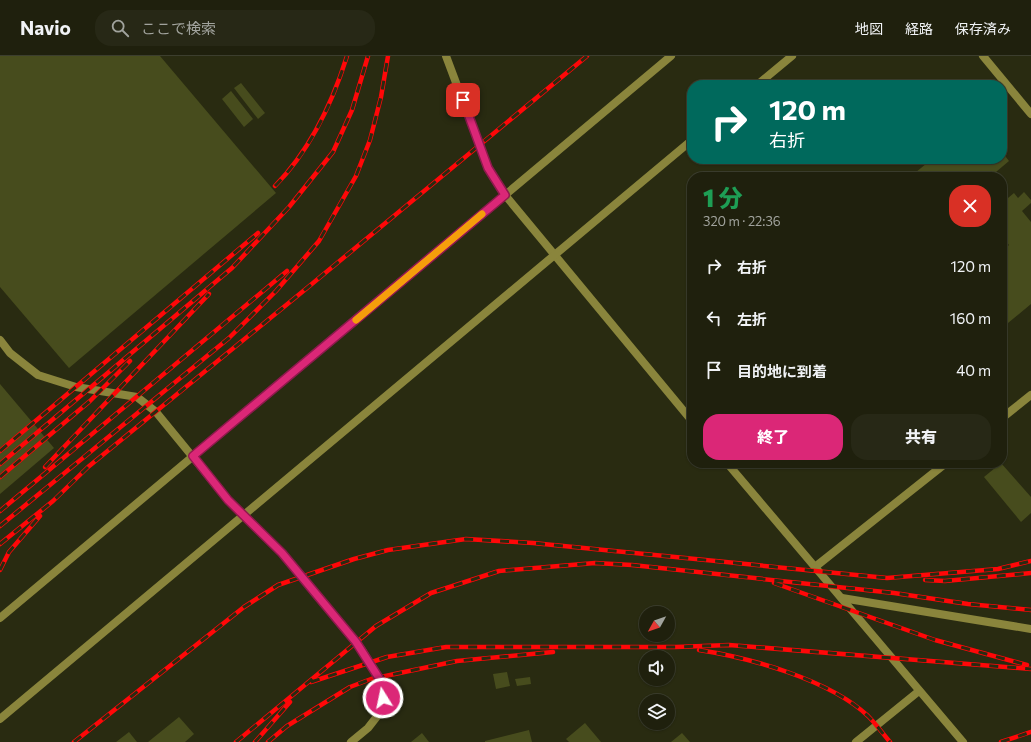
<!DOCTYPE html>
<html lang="ja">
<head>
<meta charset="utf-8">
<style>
	:root { --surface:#1f200d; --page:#272816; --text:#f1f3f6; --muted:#a1a39d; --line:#3c3e2e; --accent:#db2777 }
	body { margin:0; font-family:Commissioner,"Noto Sans JP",sans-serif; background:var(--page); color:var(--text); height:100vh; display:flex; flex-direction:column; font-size:15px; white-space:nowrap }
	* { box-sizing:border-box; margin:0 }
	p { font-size:13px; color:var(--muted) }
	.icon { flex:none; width:22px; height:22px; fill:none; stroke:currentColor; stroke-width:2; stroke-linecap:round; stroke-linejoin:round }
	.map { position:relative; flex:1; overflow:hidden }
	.panel { position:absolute; left:687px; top:116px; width:320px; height:296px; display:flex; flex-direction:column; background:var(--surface); border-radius:16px; box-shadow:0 1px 3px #0004,0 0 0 1px var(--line) }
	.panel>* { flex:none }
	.top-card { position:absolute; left:687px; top:24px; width:320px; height:84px; border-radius:16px; box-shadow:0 1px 3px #0004,0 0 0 1px var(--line); background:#00695c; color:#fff; overflow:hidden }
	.needle { width:26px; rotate:230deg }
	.buttons { position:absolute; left:639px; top:550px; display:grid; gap:8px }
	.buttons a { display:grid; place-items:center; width:36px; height:36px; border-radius:50%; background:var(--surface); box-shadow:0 1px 3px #0004,0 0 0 1px var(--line); font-size:20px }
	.pin { position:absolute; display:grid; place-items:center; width:34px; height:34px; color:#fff; margin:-17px; border-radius:8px; box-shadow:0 2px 6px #0006 }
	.me { position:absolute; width:44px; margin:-22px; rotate:350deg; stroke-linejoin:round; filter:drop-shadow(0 0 3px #0008) }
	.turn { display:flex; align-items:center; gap:14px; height:84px; padding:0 16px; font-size:18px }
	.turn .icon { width:52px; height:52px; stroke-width:2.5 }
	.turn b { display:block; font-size:28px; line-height:34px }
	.round { display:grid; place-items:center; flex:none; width:42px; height:42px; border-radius:16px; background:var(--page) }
	.overview { display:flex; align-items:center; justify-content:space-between; height:68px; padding:0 16px }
	h1 { font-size:24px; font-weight:800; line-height:30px; color:#1e9e55 }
	.primary-button { display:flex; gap:8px; margin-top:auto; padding:8px 16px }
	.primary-button a { flex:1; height:46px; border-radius:16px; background:var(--accent); color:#fff; font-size:16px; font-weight:800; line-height:46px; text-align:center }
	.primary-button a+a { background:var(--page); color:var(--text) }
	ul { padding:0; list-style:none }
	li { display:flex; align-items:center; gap:12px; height:52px; padding:0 16px }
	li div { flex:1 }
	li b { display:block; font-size:15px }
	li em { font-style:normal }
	header { display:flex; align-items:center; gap:24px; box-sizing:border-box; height:56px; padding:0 20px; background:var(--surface); border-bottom:1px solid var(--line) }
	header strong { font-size:19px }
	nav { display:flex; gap:22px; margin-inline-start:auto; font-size:14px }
	.search { width:280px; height:36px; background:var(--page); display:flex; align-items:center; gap:10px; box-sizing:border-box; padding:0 14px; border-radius:16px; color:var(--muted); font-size:15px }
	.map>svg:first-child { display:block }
	.building { fill:#474c1d }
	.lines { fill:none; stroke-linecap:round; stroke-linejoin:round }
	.service { stroke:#8a853c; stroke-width:8 }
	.rail-casing { stroke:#ff0708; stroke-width:4.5 }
	.rail { stroke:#292b11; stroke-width:3; stroke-dasharray:9; stroke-linecap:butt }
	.route-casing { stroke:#8e194d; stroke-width:10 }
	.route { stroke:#db2777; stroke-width:7 }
	.slow { stroke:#f59e0b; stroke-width:7 }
</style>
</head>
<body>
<header>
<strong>Navio</strong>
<div class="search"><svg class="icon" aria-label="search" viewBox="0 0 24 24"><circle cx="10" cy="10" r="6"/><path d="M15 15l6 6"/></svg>ここで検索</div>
<nav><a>地図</a><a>経路</a><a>保存済み</a></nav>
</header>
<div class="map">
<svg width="1031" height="686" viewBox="0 0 1031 686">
	<rect width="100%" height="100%" fill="#292b11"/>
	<!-- building -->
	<g class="building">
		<path d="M0 0H160L276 137 69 312 0 231Z"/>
		<path d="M241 27 265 57 258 63 234 32Z"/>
		<path d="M231 35 253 63 244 71 222 43Z"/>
		<path d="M1002 96 1009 105 990 121H910L932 103H1002Z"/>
		<path d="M1024 136 1031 144V147L1022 155 1031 166V248L1002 272V195L1009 189 1002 181V162L1004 160 1002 157V147L1014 137 1018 142Z"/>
		<path d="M0 328 54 392 0 438Z"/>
		<path d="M1001 407 1031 441V457L1021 466 984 421Z"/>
		<path d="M507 616 510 630 496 633 493 618Z"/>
		<path d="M530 621 531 628 517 630 515 623Z"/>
		<path d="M179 661 194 678 185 686H148Z"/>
		<path d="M585 667 601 686H569L566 683Z"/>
		<path d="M529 674 532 686H485V685Z"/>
		<path d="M129 676 137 686H116Z"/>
		<path d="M422 677 429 686H411Z"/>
		<path d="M682 677 690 686H671Z"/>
	</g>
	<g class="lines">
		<!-- service -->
		<g class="service">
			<path d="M446 0 488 112 505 139 692 365"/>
			<path d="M983 0 1031 58"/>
			<path d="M757 29 792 0"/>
			<path d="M0 284 10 297 38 319 76 331 137 341 156 356 228 444 282 497 362 594 384 630 382 654 368 672 351 686"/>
			<path d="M1002 362 1031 339"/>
			<path d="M727 407 963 686"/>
			<path d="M815 511 946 407"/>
			<path d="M842 542 1031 573"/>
			<path d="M0 562 671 0"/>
			<path d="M0 663 692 84"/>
			<path d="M856 686 919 635"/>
		</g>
		<!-- rail casing -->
		<g class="rail-casing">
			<g id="rail">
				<path d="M275 130C311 93 332 48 347 0"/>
				<path d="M0 395 258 177"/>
				<path d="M0 408 232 212 289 151 333 96 352 54 368 0"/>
				<path d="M45 411 209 238"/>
				<path d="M0 421 90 345 130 305"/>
				<path d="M0 455 287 215"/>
				<path d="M0 470 229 282 276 235 319 185 356 120 370 84 381 41 388 0"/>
				<path d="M0 488 53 445 88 411 307 232 587 0"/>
				<path d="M0 514 9 496 40 460"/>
				<path d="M925 524 945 525 1031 517"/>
				<path d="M774 527 935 584 1027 609"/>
				<path d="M699 594C751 602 830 624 868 660 876 668 883 678 890 686"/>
				<path d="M311 626 387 601 446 591H676L729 589 1031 613"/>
				<path d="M74 686 244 551 278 529 354 503 388 494 466 483 533 487 887 522 998 513 1031 505"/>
				<path d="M236 686 376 570 431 537 499 515 595 507 632 509 894 537 968 548 1031 554"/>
				<path d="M255 686 290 646"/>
				<path d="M268 686 287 670 350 631 371 623 457 605 553 596"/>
				<path d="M1001 686 1031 676"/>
			</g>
		</g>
		<!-- rail -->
		<use href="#rail" class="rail"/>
	</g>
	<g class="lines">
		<!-- route casing -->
		<g class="route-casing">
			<path id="route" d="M383 642 384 630 356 586 282 497 228 444 193 400 505 139 488 112 463 44"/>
		</g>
		<!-- route -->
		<use href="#route" class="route"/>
		<!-- slow -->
		<path class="slow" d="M356 264 482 158"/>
	</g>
</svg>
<div class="buttons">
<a><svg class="needle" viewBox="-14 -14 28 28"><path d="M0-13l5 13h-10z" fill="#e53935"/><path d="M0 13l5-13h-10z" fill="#a1a39d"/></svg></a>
<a><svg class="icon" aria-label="sound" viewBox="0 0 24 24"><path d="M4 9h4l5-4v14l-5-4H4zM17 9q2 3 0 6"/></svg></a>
<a><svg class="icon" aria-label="layers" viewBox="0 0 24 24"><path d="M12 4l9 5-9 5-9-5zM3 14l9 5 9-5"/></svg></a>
</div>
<div class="pin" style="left:463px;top:44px;background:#d93025"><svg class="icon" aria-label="arrive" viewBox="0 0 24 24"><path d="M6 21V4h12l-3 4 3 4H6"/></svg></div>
<svg class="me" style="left:383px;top:642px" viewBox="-20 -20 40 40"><circle r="17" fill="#db2777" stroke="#fff" stroke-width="3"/><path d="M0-11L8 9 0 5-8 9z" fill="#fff"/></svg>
<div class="top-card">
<div class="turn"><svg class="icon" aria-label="right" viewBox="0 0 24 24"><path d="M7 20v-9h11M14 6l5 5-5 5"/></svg><div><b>120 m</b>右折</div></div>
</div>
<section class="panel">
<div class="overview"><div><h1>1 分</h1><p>320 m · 22:36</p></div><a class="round" style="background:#d93025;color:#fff"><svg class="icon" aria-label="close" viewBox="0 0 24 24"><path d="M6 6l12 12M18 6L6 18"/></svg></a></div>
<ul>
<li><svg class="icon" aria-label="right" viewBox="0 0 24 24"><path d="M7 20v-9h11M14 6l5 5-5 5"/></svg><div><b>右折</b></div><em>120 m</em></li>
<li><svg class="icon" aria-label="left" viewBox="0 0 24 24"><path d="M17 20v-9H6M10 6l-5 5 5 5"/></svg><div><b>左折</b></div><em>160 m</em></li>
<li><svg class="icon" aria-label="arrive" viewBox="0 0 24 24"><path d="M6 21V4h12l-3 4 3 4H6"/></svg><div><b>目的地に到着</b></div><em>40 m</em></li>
</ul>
<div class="primary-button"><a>終了</a><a>共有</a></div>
</section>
</div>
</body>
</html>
